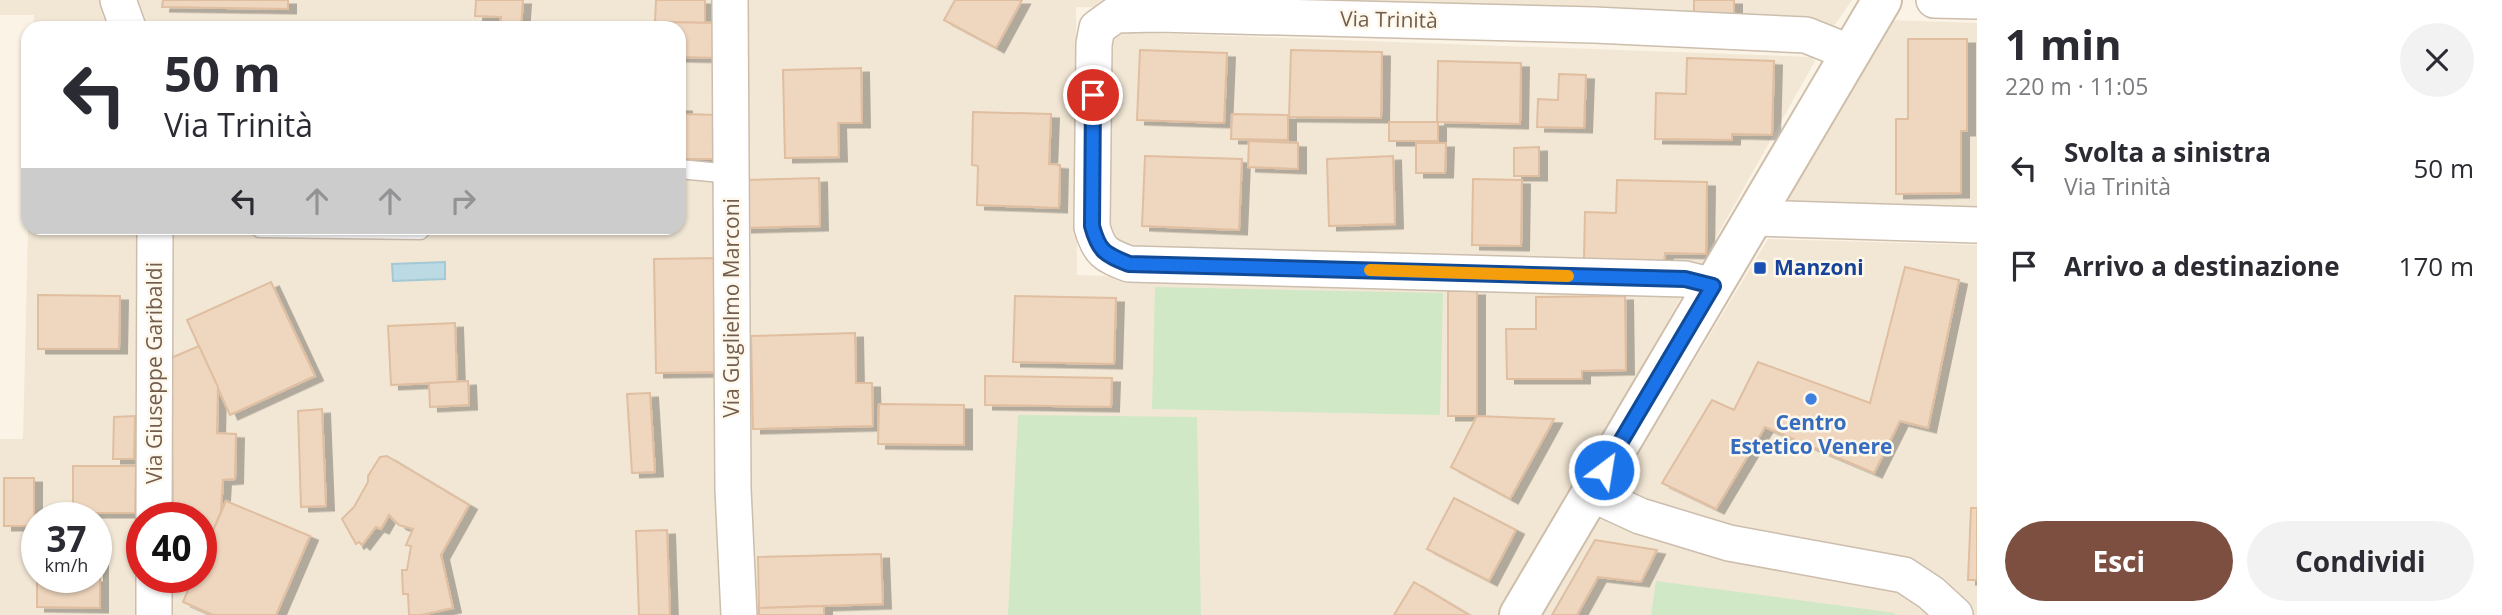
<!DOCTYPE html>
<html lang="it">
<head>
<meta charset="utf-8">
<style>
	:root { --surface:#fff; --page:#f2f2f3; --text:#2b2b33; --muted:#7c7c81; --accent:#7c4f41 }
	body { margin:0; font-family:"Open Sans",sans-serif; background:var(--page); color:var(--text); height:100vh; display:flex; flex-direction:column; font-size:26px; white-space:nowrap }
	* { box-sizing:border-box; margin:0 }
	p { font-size:23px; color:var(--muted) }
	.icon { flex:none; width:38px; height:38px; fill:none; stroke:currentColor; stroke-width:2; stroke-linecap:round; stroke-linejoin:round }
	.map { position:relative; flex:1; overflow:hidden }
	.panel { display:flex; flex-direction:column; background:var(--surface); width:525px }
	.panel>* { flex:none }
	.banner { position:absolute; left:21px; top:21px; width:665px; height:214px; border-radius:21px; box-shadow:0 2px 5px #0004; background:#fff; color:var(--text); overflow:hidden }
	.speed { position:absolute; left:21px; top:502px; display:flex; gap:14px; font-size:35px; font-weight:700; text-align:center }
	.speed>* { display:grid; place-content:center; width:91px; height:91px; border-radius:50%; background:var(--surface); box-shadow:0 2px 5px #0004; line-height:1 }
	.speed small { font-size:18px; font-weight:400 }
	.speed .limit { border:10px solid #d22; background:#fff; color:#111 }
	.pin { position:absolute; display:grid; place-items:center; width:60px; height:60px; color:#fff; margin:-30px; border:4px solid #fff; border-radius:50%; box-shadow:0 2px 7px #0007 }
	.me { position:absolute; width:77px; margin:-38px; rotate:31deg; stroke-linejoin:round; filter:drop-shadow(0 0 5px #0008) }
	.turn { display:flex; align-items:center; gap:24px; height:147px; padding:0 28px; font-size:32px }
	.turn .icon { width:91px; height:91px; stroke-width:2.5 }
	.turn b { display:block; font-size:49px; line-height:60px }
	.lanes { display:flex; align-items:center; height:66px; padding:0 28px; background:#0003; justify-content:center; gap:35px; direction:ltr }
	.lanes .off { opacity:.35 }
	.round { display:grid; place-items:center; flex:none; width:74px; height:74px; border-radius:37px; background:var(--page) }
	.head { display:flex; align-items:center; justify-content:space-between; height:119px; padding:0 28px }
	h1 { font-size:42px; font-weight:700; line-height:52px }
	.button { display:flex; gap:14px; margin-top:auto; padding:14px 28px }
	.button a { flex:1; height:80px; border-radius:42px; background:var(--accent); color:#fff; font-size:28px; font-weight:700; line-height:80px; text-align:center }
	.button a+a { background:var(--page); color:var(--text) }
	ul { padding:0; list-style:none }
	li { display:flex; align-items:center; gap:21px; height:98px; padding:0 28px }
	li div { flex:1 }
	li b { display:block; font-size:26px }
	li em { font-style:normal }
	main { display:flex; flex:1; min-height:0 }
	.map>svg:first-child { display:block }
	.residential { fill:#f2e7d5; fill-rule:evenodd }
	.green { fill:#d0e8c5 }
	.water { fill:#bbdae3; stroke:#a2c9d5; stroke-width:2 }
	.building { fill:#efd6bf; stroke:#e0bea0; stroke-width:2; filter:url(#shadow) }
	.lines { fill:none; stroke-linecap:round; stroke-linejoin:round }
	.lane-casing { stroke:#ccbdad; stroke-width:21 }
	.street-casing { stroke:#ccbdad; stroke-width:38 }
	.secondary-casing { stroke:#cfbeaa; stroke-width:42 }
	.lane { stroke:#fff; stroke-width:18 }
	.street { stroke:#fff; stroke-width:35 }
	.secondary { stroke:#fff; stroke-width:38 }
	.route-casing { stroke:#114b97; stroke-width:18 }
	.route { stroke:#1a73e8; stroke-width:12 }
	.slow { stroke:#f59e0b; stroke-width:12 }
	.transit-dot { fill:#1a4fb4; stroke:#fef8ec; stroke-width:2.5 }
	.shop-dot { fill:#3f7fe0; stroke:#fef8ec; stroke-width:2.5 }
	.labels { text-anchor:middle; stroke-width:5; stroke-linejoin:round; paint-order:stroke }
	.street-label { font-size:21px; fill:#735d4c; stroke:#fef8ec }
	.transit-label { font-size:21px; font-weight:bold; fill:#164399; stroke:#fef8ec; text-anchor:start }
	.shop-label { font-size:21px; font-weight:bold; fill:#366cbe; stroke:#fef8ec }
</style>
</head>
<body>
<main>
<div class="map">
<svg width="1977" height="615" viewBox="0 0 1977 615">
	<defs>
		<filter id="shadow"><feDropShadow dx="8" dy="4.5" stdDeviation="0" flood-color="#0004"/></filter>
	</defs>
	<rect width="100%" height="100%" fill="#fbf4e6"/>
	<!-- residential -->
	<g class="residential">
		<path d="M0 0H101L111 28H34V15H0Z"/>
		<path d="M129 0H722L731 615H159V578H201V518H160L162 228H679V28H138Z"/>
		<path d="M736 0H1852L1834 26 1076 7 1077 275 1683 294 1501 615H751Z"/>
		<path d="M1886 20 1977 23V215L1774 208Z"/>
		<path d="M1120 32 1812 57 1815 61 1699 268 1112 248 1100 228 1103 50Z"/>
		<path d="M28 228H140L139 615H0V439H23ZM37 518H96V578H37Z"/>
		<path d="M1768 239 1977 245V615H1540Z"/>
	</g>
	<!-- green -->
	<g class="green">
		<path d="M1155 287 1443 293 1440 415 1152 409Z"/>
		<path d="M1018 415 1197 417 1201 615H1008Z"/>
		<path d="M1656 581 1895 613V615H1651Z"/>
	</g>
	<!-- water -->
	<path class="water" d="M445 262V279L393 281 392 264Z"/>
	<!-- building -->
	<g class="building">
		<path d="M163 0H288V9L162 7Z"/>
		<path d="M476 0H523L521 28H500L501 17 475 16Z"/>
		<path d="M656 0H705V23L655 22Z"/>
		<path d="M955 0H1022L996 48 944 20Z"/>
		<rect x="1694" y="0" width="40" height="14"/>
		<path d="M657 22 721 23 720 58 679 57V28H657Z"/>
		<path d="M1908 39H1967V131H1961V193L1896 194V119H1908Z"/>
		<path d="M1140 50 1227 53 1224 123 1137 120Z"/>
		<path d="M1291 50 1382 52 1381 118 1289 117Z"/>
		<path d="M1687 58 1774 61 1772 135 1732 134V140L1655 139 1656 93 1686 94Z"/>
		<path d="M1438 61 1521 63 1520 124 1437 122Z"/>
		<path d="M861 68 862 123H838L839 157 785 158 783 70Z"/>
		<path d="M1559 74 1586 75 1584 128 1537 127 1538 99 1558 100Z"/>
		<path d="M679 107H684V114L717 115V159H679Z"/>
		<path d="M973 112 1051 114 1049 164 1060 165 1059 208 977 205 978 166 972 165Z"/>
		<path d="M1232 114 1288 115V140L1231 139Z"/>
		<rect x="1389" y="122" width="49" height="19"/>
		<path d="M1249 141 1298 143V169L1248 167Z"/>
		<path d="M1416 143H1446L1445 173H1416Z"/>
		<path d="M1539 147V176H1514V148Z"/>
		<path d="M1145 156 1242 159 1239 230 1142 226Z"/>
		<path d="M1393 156 1395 224 1329 226 1327 159Z"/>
		<path d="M819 178 820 226 744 228 743 180Z"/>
		<path d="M1473 179 1522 180 1521 246 1472 245Z"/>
		<path d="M1617 180 1707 182 1706 254 1665 253 1664 262 1584 259 1585 212 1616 213Z"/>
		<path d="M718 258 721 372 656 373 654 259Z"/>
		<path d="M1905 267 1959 280 1928 428 1900 421 1874 473 1765 427 1716 509 1662 483 1712 400 1734 410 1758 362 1870 403Z"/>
		<path d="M271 282 315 376 230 415 187 320Z"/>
		<rect x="1448" y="291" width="29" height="125"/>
		<path d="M38 295 120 296 119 349H38Z"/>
		<path d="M1015 296 1116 298 1114 364 1013 362Z"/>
		<path d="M1625 296 1626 370 1582 371V379H1507L1506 329H1536V297Z"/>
		<path d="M455 323 457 382 391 385 388 326Z"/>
		<path d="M855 333 856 383H872L873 426 753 429 751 336Z"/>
		<path d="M199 346 218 387 217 433 236 434 235 479 223 480 221 512 204 551H201V518H173L171 358Z"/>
		<path d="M985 376 1112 378 1111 407 985 405Z"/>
		<path d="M468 381 469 405 430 407 429 383Z"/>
		<path d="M650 393 655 472 632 473 627 394Z"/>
		<path d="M879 404 964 405V445L878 444Z"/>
		<path d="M322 409 326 506 301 507 298 411Z"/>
		<path d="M135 416 134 459H113L114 417Z"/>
		<path d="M1477 416 1554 419 1510 499 1451 467Z"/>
		<path d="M387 456 469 505 441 555 453 608 421 615H409L408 594H403L402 570H407L411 546 406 545 413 529 399 525 389 515 381 529 376 527 362 545 359 542 356 544 342 519 354 507 368 482V476L380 457Z"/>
		<path d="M73 466H136L135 513H73Z"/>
		<rect x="4" y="478" width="30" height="48"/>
		<path d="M1454 498 1516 530 1489 581 1427 549Z"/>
		<path d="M226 501 310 536 276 615H213L183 602 193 578H201V558Z"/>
		<path d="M1971 508H1977V580H1968Z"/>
		<path d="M667 530 670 615H639L636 531Z"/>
		<path d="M1595 540 1657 550 1641 582 1598 577 1577 615H1552Z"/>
		<path d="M881 554 883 604 759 608 758 557Z"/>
		<path d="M96 561H100V608L37 607V578H96Z"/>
		<path d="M1414 582 1469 615H1394Z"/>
		<path d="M824 606V615H759V608Z"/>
	</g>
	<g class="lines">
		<!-- lane casing -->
		<g class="lane-casing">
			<g id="lane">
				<path d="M679 169 732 174"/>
				<path d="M260 228 420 230"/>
			</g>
		</g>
		<!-- street casing -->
		<g class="street-casing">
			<g id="street">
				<path d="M118 0 128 28"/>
				<path d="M730 0 733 489 739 615"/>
				<path d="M1934 0 1977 1"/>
				<path d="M1754 218 1977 225"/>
				<path d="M1713 286 1685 279 1129 264C1105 255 1099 252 1092 227L1094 44 1097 28 1115 15 1157 14 1594 25 1806 35 1851 53"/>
				<path d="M1590 493 1640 516 1729 543 1904 575 1931 593 1955 615"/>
				<path d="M154 518 155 228"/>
				<path d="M154 615V578"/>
			</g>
		</g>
		<!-- secondary casing -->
		<g class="secondary-casing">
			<path id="secondary" d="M1519 615 1882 0"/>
		</g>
		<!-- lane -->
		<use href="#lane" class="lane"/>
		<!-- street -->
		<use href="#street" class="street"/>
		<!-- secondary -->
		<use href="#secondary" class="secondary"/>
	</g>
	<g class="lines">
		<!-- route casing -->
		<g class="route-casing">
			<path id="route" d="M1093 95 1092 226C1099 252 1105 254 1129 264L1685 279 1713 286 1604 470"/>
		</g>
		<!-- route -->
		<use href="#route" class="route"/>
		<!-- slow -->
		<path class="slow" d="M1370 270 1568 276"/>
	</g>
	<!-- markers -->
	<rect class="transit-dot" x="1753" y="261" width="14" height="14" rx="3.5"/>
	<circle class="shop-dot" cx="1811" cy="399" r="7"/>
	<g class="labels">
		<!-- street labels -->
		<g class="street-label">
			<text transform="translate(1389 20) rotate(1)" y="7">Via Trinità</text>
			<text transform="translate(732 308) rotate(-90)" y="7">Via Guglielmo Marconi</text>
			<text transform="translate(155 373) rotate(-90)" y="7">Via Giuseppe Garibaldi</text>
		</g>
		<!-- transit labels -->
		<g class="transit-label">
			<text x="1774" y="275">Manzoni</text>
		</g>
		<!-- shop labels -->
		<g class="shop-label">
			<text x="1811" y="430">Centro<tspan x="1811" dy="24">Estetico Venere</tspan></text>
		</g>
	</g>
</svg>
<div class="speed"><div>37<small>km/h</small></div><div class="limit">40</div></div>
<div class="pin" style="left:1093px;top:95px;background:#d93025"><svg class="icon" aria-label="arrive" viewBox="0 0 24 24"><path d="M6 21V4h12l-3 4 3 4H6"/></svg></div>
<svg class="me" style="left:1604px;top:470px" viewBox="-20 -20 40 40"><circle r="17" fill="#1a73e8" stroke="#fff" stroke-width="3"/><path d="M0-11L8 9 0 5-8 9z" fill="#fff"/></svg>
<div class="banner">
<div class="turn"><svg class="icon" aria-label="left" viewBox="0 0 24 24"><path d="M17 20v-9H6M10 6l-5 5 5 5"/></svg><div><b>50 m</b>Via Trinità</div></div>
<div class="lanes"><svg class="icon" aria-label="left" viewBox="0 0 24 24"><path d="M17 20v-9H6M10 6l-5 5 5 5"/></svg><svg class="icon off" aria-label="ahead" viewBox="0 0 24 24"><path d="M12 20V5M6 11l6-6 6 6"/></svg><svg class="icon off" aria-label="ahead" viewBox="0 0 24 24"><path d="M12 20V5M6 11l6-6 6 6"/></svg><svg class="icon off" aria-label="right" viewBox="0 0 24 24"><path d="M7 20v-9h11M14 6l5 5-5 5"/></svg></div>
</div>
</div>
<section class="panel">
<div class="head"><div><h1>1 min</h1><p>220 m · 11:05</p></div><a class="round"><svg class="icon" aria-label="close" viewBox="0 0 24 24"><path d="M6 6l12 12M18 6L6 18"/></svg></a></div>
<ul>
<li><svg class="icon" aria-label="left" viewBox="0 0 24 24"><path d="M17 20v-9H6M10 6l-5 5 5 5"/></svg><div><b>Svolta a sinistra</b><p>Via Trinità</p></div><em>50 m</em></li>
<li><svg class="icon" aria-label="arrive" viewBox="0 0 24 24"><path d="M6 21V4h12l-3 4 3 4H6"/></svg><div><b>Arrivo a destinazione</b></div><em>170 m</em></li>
</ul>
<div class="button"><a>Esci</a><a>Condividi</a></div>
</section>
</main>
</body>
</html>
